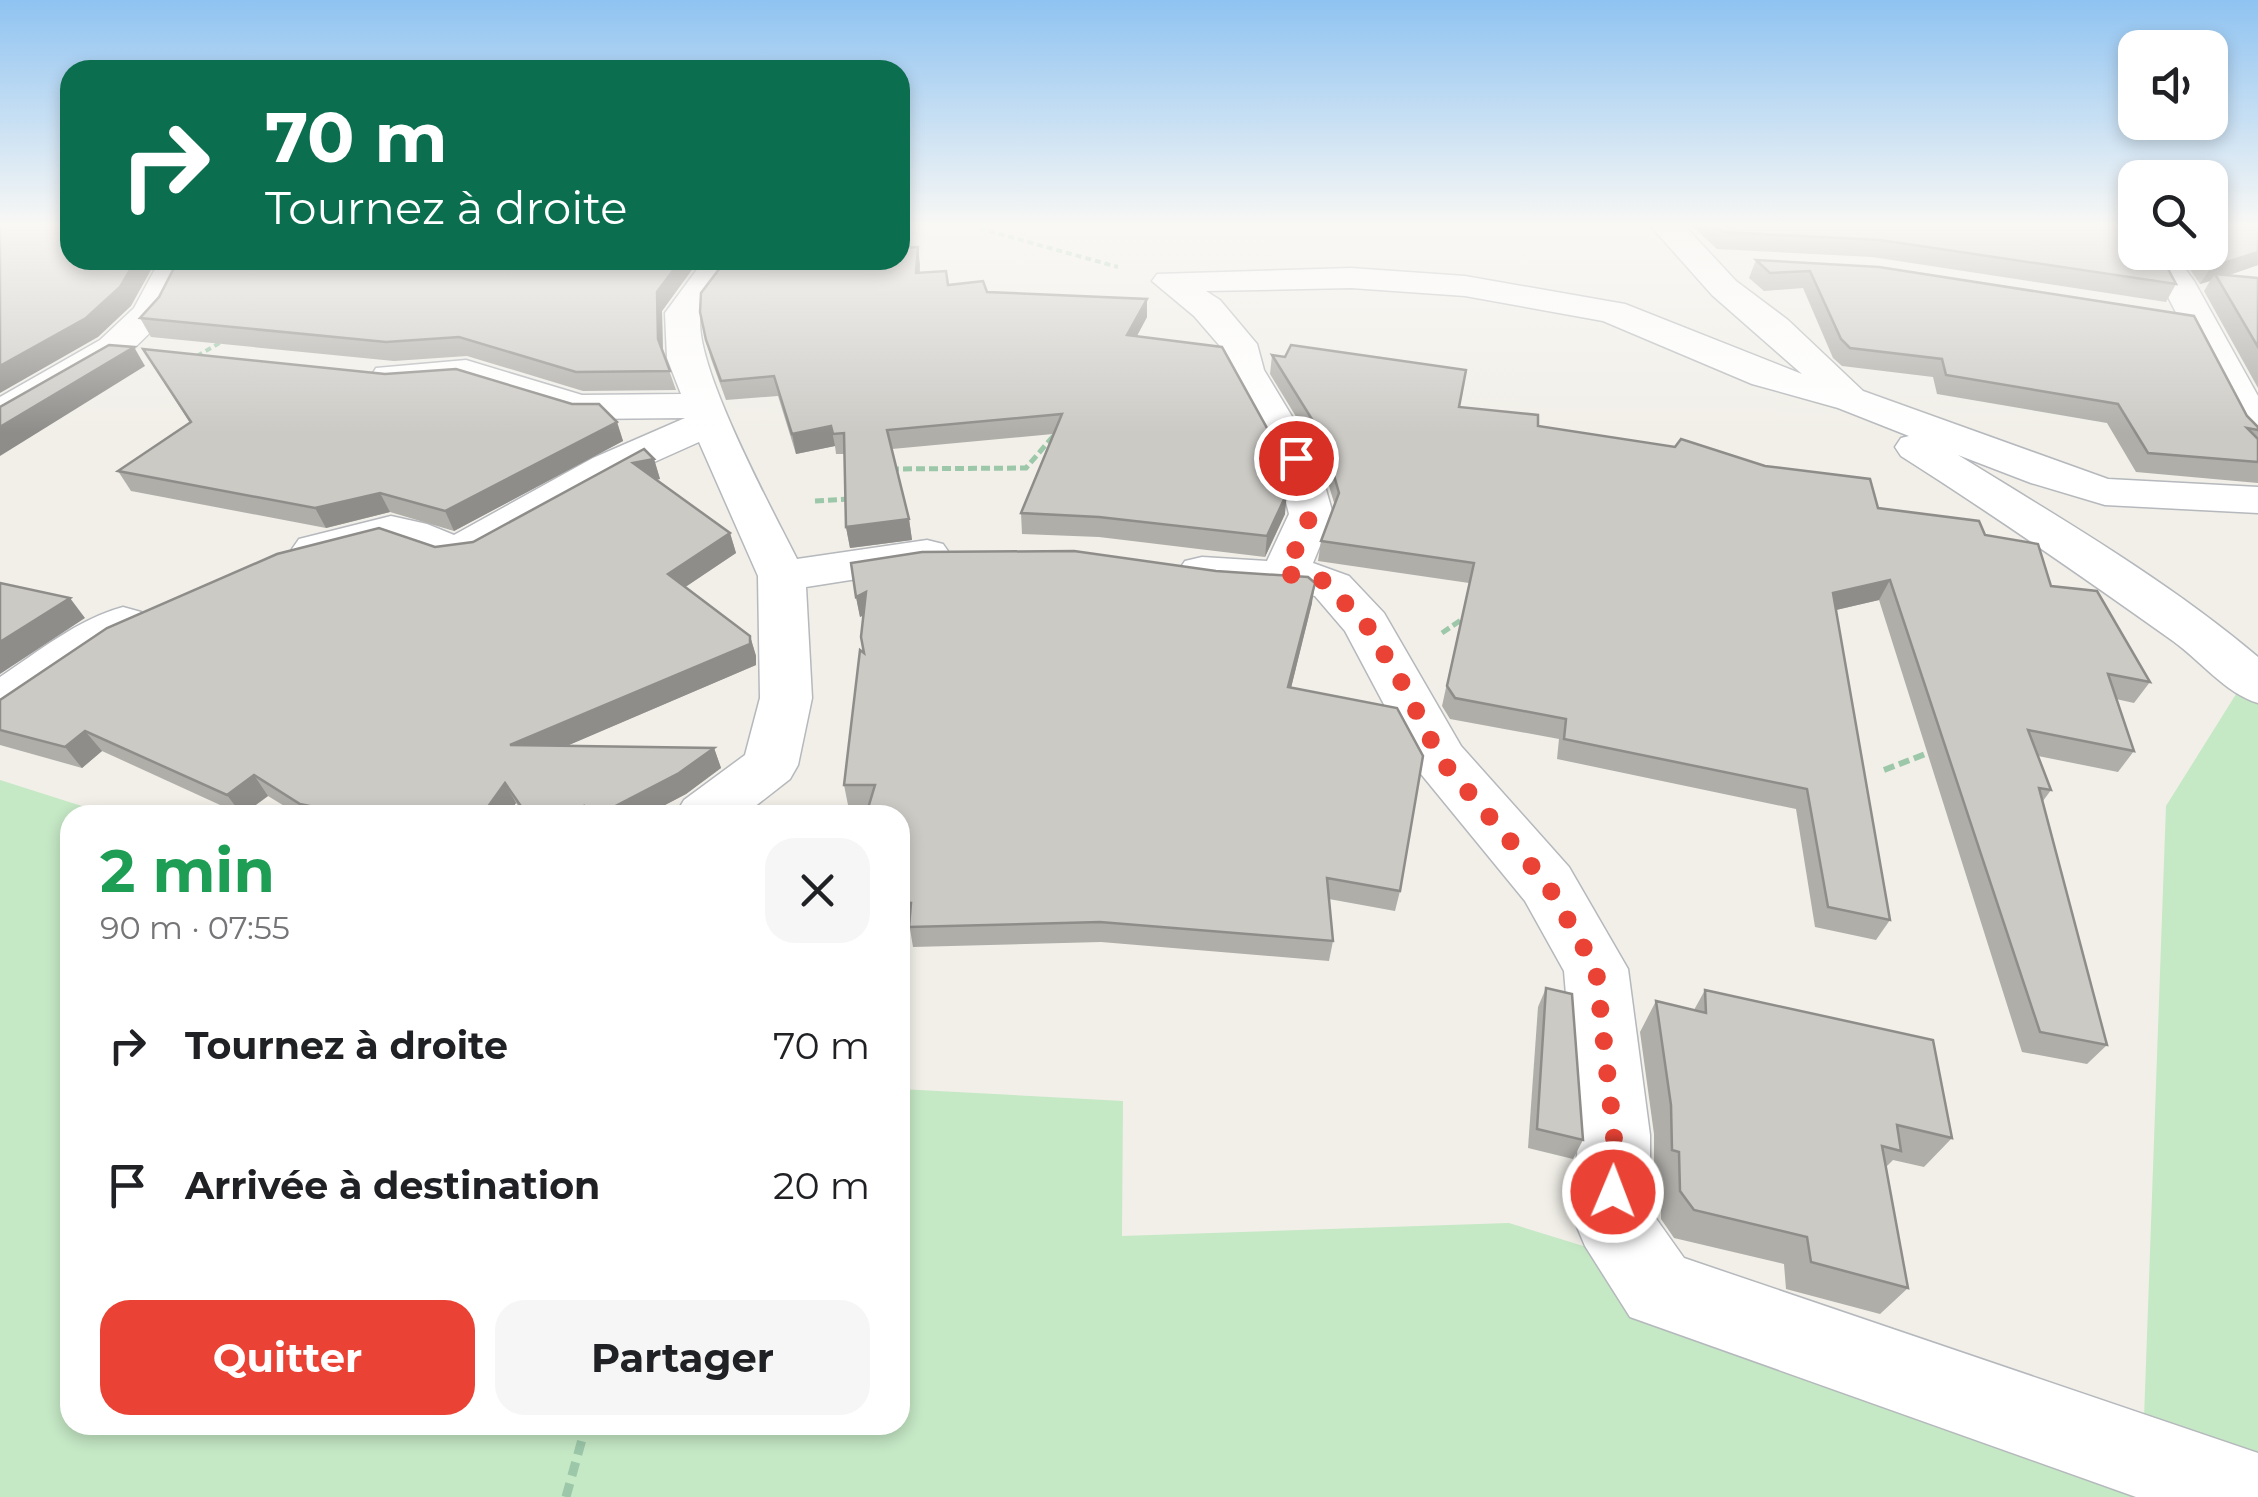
<!DOCTYPE html>
<html lang="fr">
<head>
<meta charset="utf-8">
<style>
	:root { --surface:#fff; --page:#f6f6f6; --text:#202124; --muted:#757577; --accent:#ea4335 }
	body { margin:0; font-family:Montserrat,sans-serif; background:var(--page); color:var(--text); height:100vh; display:flex; flex-direction:column; font-size:38px; white-space:nowrap }
	* { box-sizing:border-box; margin:0 }
	p { font-size:32px; color:var(--muted) }
	.icon { flex:none; width:55px; height:55px; fill:none; stroke:currentColor; stroke-width:2; stroke-linecap:round; stroke-linejoin:round }
	.map { position:relative; flex:1; overflow:hidden }
	.sheet { position:absolute; left:60px; top:805px; width:850px; height:630px; display:flex; flex-direction:column; background:var(--surface); border-radius:30px; box-shadow:0 5px 15px #0003 }
	.sheet>* { flex:none }
	.top-card { position:absolute; left:60px; top:60px; width:850px; height:210px; border-radius:30px; box-shadow:0 5px 15px #0003; background:#0b6e4f; color:#fff; overflow:hidden }
	.controls { position:absolute; left:2118px; top:30px; display:grid; gap:20px }
	.controls a { display:grid; place-items:center; width:110px; height:110px; border-radius:20px; background:var(--surface); box-shadow:0 5px 15px #0003; font-size:50px }
	.pin { position:absolute; display:grid; place-items:center; width:85px; height:85px; color:#fff; margin:-42px; border:5px solid #fff; border-radius:50%; box-shadow:0 2px 10px #0007 }
	.me { position:absolute; width:110px; margin:-55px; rotate:1deg; stroke-linejoin:round; filter:drop-shadow(0 0 8px #0008) }
	.turn { display:flex; align-items:center; gap:35px; height:210px; padding:0 40px; font-size:45px }
	.turn .icon { width:130px; height:130px; stroke-width:2.5 }
	.turn b { display:block; font-size:70px; line-height:85px }
	.round { display:grid; place-items:center; flex:none; width:105px; height:105px; border-radius:30px; background:var(--page) }
	.headline { display:flex; align-items:center; justify-content:space-between; height:170px; padding:0 40px }
	h1 { font-size:60px; font-weight:700; line-height:75px; color:#1e9e55 }
	.action { display:flex; gap:20px; margin-top:auto; padding:20px 40px }
	.action a { flex:1; height:115px; border-radius:30px; background:var(--accent); color:#fff; font-size:40px; font-weight:700; line-height:115px; text-align:center }
	.action a+a { background:var(--page); color:var(--text) }
	ul { padding:0; list-style:none }
	li { display:flex; align-items:center; gap:30px; height:140px; padding:0 40px }
	li div { flex:1 }
	li b { display:block; font-size:38px }
	li em { font-style:normal }
	.map>svg:first-child { display:block }
	.green { fill:#c5e8c5 }
	.lines { fill:none; stroke-linecap:round; stroke-linejoin:round }
	.minor-casing { stroke:#b5b8bc; stroke-width:3 }
	.path-far3 { stroke:#9cc7a9; stroke-width:4; stroke-dasharray:6 4; stroke-linecap:butt }
	.path-far2 { stroke:#9cc7a9; stroke-width:5; stroke-dasharray:9 4; stroke-linecap:butt }
	.path-far1 { stroke:#9cc7a9; stroke-width:6; stroke-dasharray:11 5; stroke-linecap:butt }
	.path { stroke:#9cc7a9; stroke-width:9; stroke-dasharray:14 8; stroke-linecap:butt }
	.minor { fill:#fff; fill-rule:evenodd }
	.wall { fill:#afaea9 }
	.shaded-wall { fill:#8f8d8a }
	.building { fill:#cccac5; stroke:#8f8d8a; stroke-width:2.5 }
	.route { stroke:#ea4335; stroke-width:18; stroke-dasharray:0 32.4 }
</style>
</head>
<body>
<div class="map">
<svg width="2258" height="1497" viewBox="0 0 2258 1497">
	<rect width="100%" height="100%" fill="#f1efe8"/>
	<!-- green -->
	<path class="green" d="M2243 683 2258 690V1497H0V780L110 815H70V1425H900V1089L1123 1101 1122 1236 1509 1223 2144 1419 2166 806Z"/>
	<g class="lines">
		<!-- minor casing -->
		<g class="minor-casing">
			<g id="minor">
				<path d="M1648 223H1682L1736 281 1788 320 1863 391 2108 479 2258 487V513L2105 505 2031 483 1958 455C2060 518 2167 580 2258 657V703C2225 693 2201 661 2173 641 2083 577 1994 515 1901 456L1895 447 1901 438 1909 436 1838 408 1752 384 1603 321 1465 296 1351 288 1206 291 1220 300 1257 344 1264 370 1317 458 1333 514 1313 563 1349 576 1384 613 1461 746 1569 867 1628 969 1650 1135V1210L1684 1258 2258 1453V1497H2136L1630 1317 1585 1246 1574 1220 1578 1135 1564 971 1525 901 1421 774 1345 631 1315 596 1285 588 1256 592 1185 581 1178 571 1185 561 1202 557 1267 561 1289 514 1275 458 1226 370 1220 346 1194 316 1152 281 1157 274 1351 268 1465 276 1625 304 1802 374 1712 295Z"/>
				<path d="M2140 252H2173L2194 281 2258 396V445L2243 442 2237 433 2160 281Z"/>
				<path d="M170 260H210L181 284 162 321 126 356 14 423 0 426V397L100 340 134 308 154 271Z"/>
				<path d="M704 260H738C727 276 709 293 702 311 686 352 775 515 797 559L927 540 943 544 950 554 943 564 927 568 806 587 812 698 798 765 790 779 744 815H675L684 800 745 755 760 698 758 576 699 442 623 476 481 558 445 562 391 544 315 563 299 559 292 549 299 539 391 516 427 524 454 535 593 458 685 418 580 419 464 384 390 388 376 384 371 376 376 368 466 360 582 395 681 394 667 358 665 313Z"/>
				<path d="M123 607 141 612 148 623C138 638 20 715 0 721V677C38 652 78 619 123 607Z"/>
			</g>
		</g>
		<!-- path-far3 -->
		<g class="path-far3">
			<path d="M960 223 1118 267"/>
			<path d="M197 356 225 340"/>
		</g>
		<!-- path-far2 -->
		<g class="path-far2">
			<path d="M890 469 1026 468 1056 433"/>
			<path d="M815 501 852 499"/>
			<path d="M1442 633 1464 618"/>
		</g>
		<!-- path-far1 -->
		<path class="path-far1" d="M1884 770 1933 751"/>
		<!-- path -->
		<path class="path" d="M566 1497 586 1425"/>
		<!-- minor -->
		<use href="#minor" class="minor"/>
	</g>
	<!-- wall -->
	<g class="wall">
		<path d="M1689 223H2135L2176 284 2166 302 1872 257 1717 249Z"/>
		<path d="M2258 223V265L2229 275 2258 278V388L2204 291 2210 281 2200 284 2178 252H2210Z"/>
		<path d="M918 247 920 273 948 285 1147 317 1137 336 1285 514 1265 557 1099 537 1022 534 1021 513 1053 434 892 449 909 519 912 540 850 548 846 527 844 454H836L835 446 796 454 778 396 726 400 711 359 706 340Z"/>
		<path d="M184 260H699L662 311 663 353 676 390 583 391 467 356 394 361 151 337 140 318 159 297Z"/>
		<path d="M1756 260 1879 267 2247 416 2258 427V483L2136 472 2107 423 1937 394 1933 377 1842 366 1833 358 1803 288 1764 291 1749 278Z"/>
		<path d="M143 349 617 422 623 441 454 531 390 512 326 528 131 491 118 471 190 423Z"/>
		<path d="M1272 355 1459 407 1985 535 2051 586 2150 682 2134 703 2116 699 2134 751 2118 772 2038 756 2051 790 2043 801 2107 1045 2087 1064 2022 1052 1879 600 1836 610 1890 920 1876 940 1815 927 1796 809 1557 759 1559 739 1450 719 1442 706 1469 583 1318 561 1321 541 1335 506 1320 456 1270 374Z"/>
		<path d="M654 459 660 479 655 480 730 533 736 553 685 587 750 636 756 656V665L566 746 714 748 721 768 686 794 646 815H524L516 803 508 815H299L268 796 242 815 102 751 82 768 0 745V700L435 547 473 542Z"/>
		<path d="M856 597 1312 603 1291 688 1400 891 1395 911 1329 899 1333 941 1329 961 1101 942 913 947 909 923 900 922V815L869 806 848 805 844 785 864 653V615L860 617Z"/>
		<path d="M1546 988 1583 1140 1573 1159 1528 1148 1538 1007Z"/>
		<path d="M1705 990 1952 1138 1924 1167 1893 1160 1886 1167 1908 1288 1880 1314 1786 1289 1784 1264 1674 1238 1661 1219V1181L1654 1179V1134L1640 1032 1656 1001 1694 1010Z"/>
	</g>
	<!-- shaded-wall -->
	<g class="shaded-wall">
		<path d="M918 247 920 265 918 291 916 273Z"/>
		<path d="M2258 252V265L2218 279 2215 274 2210 281 2200 284 2211 267Z"/>
		<path d="M136 260H164L152 268 131 306 98 337 0 393V366Z"/>
		<path d="M681 260H699L662 311 663 358 658 339 657 292Z"/>
		<path d="M1147 299V317L1127 354V335Z"/>
		<path d="M134 347 145 366 0 456V427Z"/>
		<path d="M617 422 623 441 454 531 445 511Z"/>
		<path d="M831 426 835 446 796 454 792 434Z"/>
		<path d="M654 459 660 479 639 483 633 463Z"/>
		<path d="M380 493 390 512 326 528 315 508Z"/>
		<path d="M1287 493 1285 514 1265 557 1267 536Z"/>
		<path d="M909 519 912 540 850 548 846 527Z"/>
		<path d="M730 533 736 553 675 594 668 574Z"/>
		<path d="M1890 580 1879 600 1823 613 1833 593Z"/>
		<path d="M1315 583 1312 603 1286 708 1288 687Z"/>
		<path d="M866 592 870 612 860 617 856 597Z"/>
		<path d="M70 598 85 618 0 674V642Z"/>
		<path d="M750 636 756 656V665L520 766 510 745Z"/>
		<path d="M85 731 102 751 82 768 65 747Z"/>
		<path d="M714 748 721 768 686 794 646 815H598Z"/>
		<path d="M254 775 268 796 242 815 227 795Z"/>
		<path d="M505 783 516 803 508 815H482Z"/>
		<path d="M584 806 588 815H567Z"/>
	</g>
	<!-- building -->
	<g class="building">
		<path d="M0 223H70V260H136L120 287 86 318 0 366Z"/>
		<path d="M1713 223H2135V252H2159L2176 284 1880 240 1723 232Z"/>
		<path d="M2210 223H2258V252L2211 267 2201 252H2210Z"/>
		<path d="M918 247 916 273 946 271 948 285 983 281 987 292 1147 299 1127 335 1222 347 1273 439 1287 493 1267 536 1099 517 1021 513 1062 414 887 430 909 519 846 527 844 433 833 434 831 426 792 434 774 376 721 381 706 340 700 312 701 293 726 260H900V248Z"/>
		<path d="M184 260H681L657 292 658 339 670 371 576 372 459 337 386 342 140 318 159 297 174 268Z"/>
		<path d="M1756 260 1879 267 2194 316 2247 416 2258 427V430L2247 428 2258 439V462L2148 453 2118 404 1946 375 1942 359 1850 348 1841 339 1810 271 1770 273Z"/>
		<path d="M2215 274 2258 278V347Z"/>
		<path d="M109 345 134 347 0 427V407Z"/>
		<path d="M1291 345 1466 370 1459 407 1538 415V426L1675 447 1681 439 1765 466 1870 479 1878 508 1979 521 1985 535 2038 544 2051 586 2097 591 2150 682 2108 674 2134 751 2028 730 2051 790 2039 788 2107 1045 2040 1032 1890 580 1833 593 1890 920 1828 907 1807 789 1564 739 1566 719 1455 698 1447 686 1474 563 1321 541 1339 493 1323 437 1272 355 1285 357Z"/>
		<path d="M143 349 385 374 456 369 572 404H599L617 422 445 511 380 493 315 508 118 471 191 422Z"/>
		<path d="M644 449 654 459 633 463 730 533 668 574 750 636V644L510 745 714 748 679 773 598 815H590L584 806 567 815H527L505 783 482 815H352L300 804 254 775 227 795 85 731 65 747 0 730V700L107 628 277 554 379 528 435 547 473 542Z"/>
		<path d="M1074 551 1216 571 1308 577 1315 583 1288 687 1397 708 1423 756 1400 891 1327 878 1333 941 1100 922 909 927 911 903 900 902V815H866L875 785H844L860 650 864 653 861 637 866 592 856 597 851 563 922 552Z"/>
		<path d="M0 583 70 598 0 642Z"/>
		<path d="M1546 988 1572 994 1583 1140 1537 1129Z"/>
		<path d="M1705 990 1933 1040 1952 1138 1897 1125 1901 1151 1882 1146 1908 1288 1811 1262 1807 1237 1694 1210 1680 1191 1679 1152 1672 1150 1671 1105 1656 1001 1706 1013Z"/>
	</g>
	<!-- sky -->
	<linearGradient id="sky" x2="0" y2="1"><stop stop-color="#8fc3f1"/><stop offset="0.52" stop-color="#f9f8f5"/><stop offset="1" stop-color="#f9f8f5" stop-opacity="0"/></linearGradient>
	<rect width="2258" height="433" fill="url(#sky)"/>
	<g class="lines">
		<!-- route -->
		<path class="route" d="M1296 458 1311 514 1285 574 1320 578 1366 624 1402 683 1441 760 1547 884 1596 969 1614 1135 1613 1192"/>
	</g>
</svg>
<div class="controls">
<a><svg class="icon" aria-label="sound" viewBox="0 0 24 24"><path d="M4 9h4l5-4v14l-5-4H4zM17 9q2 3 0 6"/></svg></a>
<a><svg class="icon" aria-label="search" viewBox="0 0 24 24"><circle cx="10" cy="10" r="6"/><path d="M15 15l6 6"/></svg></a>
</div>
<div class="pin" style="left:1296px;top:458px;background:#d93025"><svg class="icon" aria-label="arrive" viewBox="0 0 24 24"><path d="M6 21V4h12l-3 4 3 4H6"/></svg></div>
<svg class="me" style="left:1613px;top:1192px" viewBox="-20 -20 40 40"><circle r="17" fill="#ea4335" stroke="#fff" stroke-width="3"/><path d="M0-11L8 9 0 5-8 9z" fill="#fff"/></svg>
<div class="top-card">
<div class="turn"><svg class="icon" aria-label="right" viewBox="0 0 24 24"><path d="M7 20v-9h11M14 6l5 5-5 5"/></svg><div><b>70 m</b>Tournez à droite</div></div>
</div>
<section class="sheet">
<div class="headline"><div><h1>2 min</h1><p>90 m · 07:55</p></div><a class="round"><svg class="icon" aria-label="close" viewBox="0 0 24 24"><path d="M6 6l12 12M18 6L6 18"/></svg></a></div>
<ul>
<li><svg class="icon" aria-label="right" viewBox="0 0 24 24"><path d="M7 20v-9h11M14 6l5 5-5 5"/></svg><div><b>Tournez à droite</b></div><em>70 m</em></li>
<li><svg class="icon" aria-label="arrive" viewBox="0 0 24 24"><path d="M6 21V4h12l-3 4 3 4H6"/></svg><div><b>Arrivée à destination</b></div><em>20 m</em></li>
</ul>
<div class="action"><a>Quitter</a><a>Partager</a></div>
</section>
</div>
</body>
</html>
